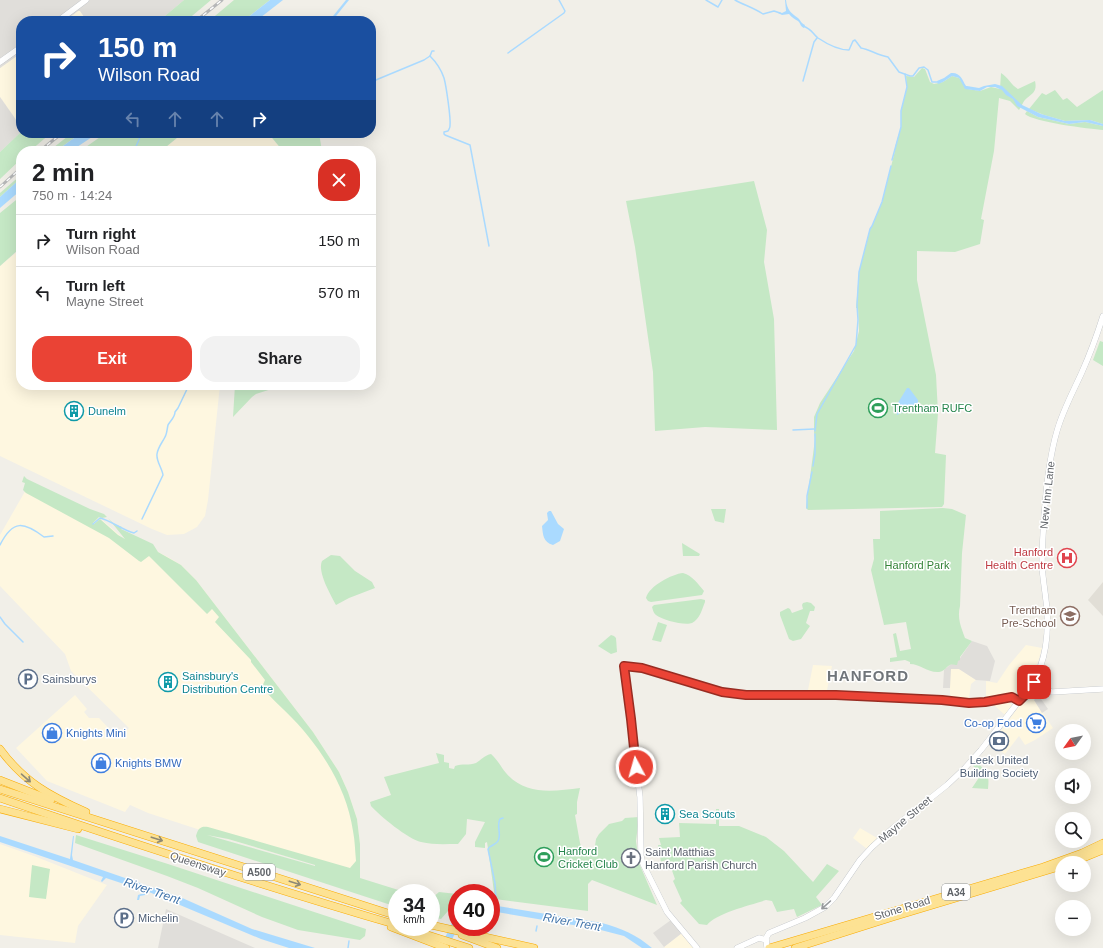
<!DOCTYPE html>
<html lang="en">
<head>
<meta charset="utf-8">
<style>
	:root { --surface:#fff; --page:#f2f2f2; --text:#202124; --muted:#757577; --line:#e0e0e0; --accent:#ea4335 }
	body { margin:0; font-family:Arial,sans-serif; background:var(--page); color:var(--text); height:100vh; display:flex; flex-direction:column; font-size:15px; white-space:nowrap }
	* { box-sizing:border-box; margin:0 }
	p { font-size:13px; color:var(--muted) }
	.icon { flex:none; width:22px; height:22px; fill:none; stroke:currentColor; stroke-width:2; stroke-linecap:round; stroke-linejoin:round }
	.map { position:relative; flex:1; overflow:hidden }
	.side { position:absolute; left:16px; top:146px; width:360px; height:244px; display:flex; flex-direction:column; background:var(--surface); border-radius:16px; box-shadow:0 4px 16px #0002 }
	.side>* { flex:none }
	.top-card { position:absolute; left:16px; top:16px; width:360px; height:122px; border-radius:16px; box-shadow:0 4px 16px #0002; background:#1a4fa0; color:#fff; overflow:hidden }
	.needle { width:26px; rotate:237deg }
	.buttons { position:absolute; left:1055px; top:724px; display:grid; gap:8px }
	.buttons a { display:grid; place-items:center; width:36px; height:36px; border-radius:50%; background:var(--surface); box-shadow:0 4px 16px #0002; font-size:20px }
	.speed { position:absolute; left:388px; top:884px; display:flex; gap:8px; font-size:20px; font-weight:700; text-align:center }
	.speed>* { display:grid; place-content:center; width:52px; height:52px; border-radius:50%; background:var(--surface); box-shadow:0 4px 16px #0002; line-height:1 }
	.speed small { font-size:10px; font-weight:400 }
	.speed .limit { border:6px solid #d22; background:#fff; color:#111 }
	.pin { position:absolute; display:grid; place-items:center; width:34px; height:34px; color:#fff; margin:-17px; border-radius:8px; box-shadow:0 2px 6px #0006 }
	.me { position:absolute; width:44px; margin:-22px; rotate:354deg; stroke-linejoin:round; filter:drop-shadow(0 0 3px #0008) }
	.turn { display:flex; align-items:center; gap:14px; height:84px; padding:0 16px; font-size:18px }
	.turn .icon { width:52px; height:52px; stroke-width:2.5 }
	.turn b { display:block; font-size:28px; line-height:34px }
	.lanes { display:flex; align-items:center; height:38px; padding:0 16px; background:#0003; justify-content:center; gap:20px; direction:ltr }
	.lanes .off { opacity:.35 }
	.round { display:grid; place-items:center; flex:none; width:42px; height:42px; border-radius:16px; background:var(--page) }
	.head { display:flex; align-items:center; justify-content:space-between; height:68px; padding:0 16px }
	h1 { font-size:24px; font-weight:600; line-height:30px }
	.cta { display:flex; gap:8px; margin-top:auto; padding:8px 16px }
	.cta a { flex:1; height:46px; border-radius:16px; background:var(--accent); color:#fff; font-size:16px; font-weight:600; line-height:46px; text-align:center }
	.cta a+a { background:var(--page); color:var(--text) }
	ul { padding:0; list-style:none }
	li { display:flex; align-items:center; gap:12px; height:52px; padding:0 16px; border-top:1px solid var(--line) }
	li div { flex:1 }
	li b { display:block; font-size:15px }
	li em { font-style:normal }
	.map>svg:first-child { display:block }
	.commercial { fill:#fef7e0 }
	.industrial { fill:#e0deda }
	.education { fill:#e1ded6 }
	.green { fill:#c5e8c5; fill-rule:evenodd }
	.water { fill:#aadaff }
	.lines { fill:none; stroke-linecap:round; stroke-linejoin:round }
	.stream { stroke:#aadaff; stroke-width:1.5 }
	.secondary-casing { stroke:#b6babf; stroke-width:6 }
	.highway-casing { stroke:#f9ab00; stroke-width:8 }
	.secondary { stroke:#fff; stroke-width:5.5 }
	.highway { stroke:#fde293; stroke-width:7 }
	.rail-casing { stroke:#b6b7b8; stroke-width:3 }
	.rail { stroke:#fff; stroke-width:1.5; stroke-dasharray:4.5; stroke-linecap:butt }
	.oneway { stroke:#8e8975 }
	.oneway2 { stroke:#979a9d }
	.route-casing { stroke:#982c22; stroke-width:10 }
	.route { stroke:#ea4335; stroke-width:7 }
	.labels { text-anchor:middle; stroke-width:3; stroke-linejoin:round; paint-order:stroke }
	.shield { fill:#fff; stroke:#8f9295; stroke-width:1 }
	.shield-label { font-size:10px; font-weight:bold; fill:#5f6368 }
	.leisure-label { font-size:11px; fill:#27864d; stroke:#fff; text-anchor:start }
	.culture-label { font-size:11px; fill:#0d838f; stroke:#fff; text-anchor:start }
	.street-label { font-size:11px; fill:#5f6368; stroke:#fff }
	.health-label { font-size:11px; fill:#be3a42; stroke:#fff; text-anchor:end }
	.park-label { font-size:11px; fill:#348238; stroke:#fff }
	.education-label { font-size:11px; fill:#785e54; stroke:#fff; text-anchor:end }
	.service-label { font-size:11px; fill:#4e5e75; stroke:#fff; text-anchor:start }
	.shop-label { font-size:11px; fill:#366cbe; stroke:#fff; text-anchor:start }
	.worship-label { font-size:11px; fill:#5b616d; stroke:#fff; text-anchor:start }
	.water-label { font-size:12px; font-style:italic; fill:#4174aa; stroke:#fff }
	.district-label { font-size:15px; font-weight:bold; letter-spacing:1px; fill:#70757a; stroke:#fff }
</style>
</head>
<body>
<div class="map">
<svg width="1103" height="948" viewBox="0 0 1103 948">
	<rect width="100%" height="100%" fill="#f1efe8"/>
	<!-- commercial -->
	<g class="commercial">
		<path d="M78 11H80L87 21H65Z"/>
		<path d="M21 53V127L0 97V68Z"/>
		<path d="M183 133H268L283 151H161Z"/>
		<path d="M19 250 21 251V385H220L208 500 205 516 197 527 184 534 167 535 152 529 0 456V266Z"/>
		<path d="M27 488 102 520 123 538 138 545 158 552 168 557 181 565 196 580 313 732 339 772 348 792 357 819 360 844V878L228 839 148 813 130 805 125 812 47 781 16 748 75 695 87 709 84 712 89 718H99L118 738 129 728 71 671 65 654 0 586V535Z"/>
		<path d="M1026 645 1042 648 1038 662 1029 682 1024 689 1019 693 986 698V681L997 683 1009 665Z"/>
		<path d="M813 665 832 666 827 690H808Z"/>
		<path d="M950 669H959L976 680 971 684 969 699 953 698 951 697 950 694Z"/>
		<path d="M1033 698 1053 728 1035 740 1025 745 1019 736 1005 754 991 744 1020 705Z"/>
		<path d="M1007 701 1012 705 1005 715 995 706 991 704Z"/>
		<path d="M860 828 877 838 867 849 853 838Z"/>
		<path d="M0 844 34 856 107 885 78 926 75 943 0 935Z"/>
		<path d="M682 933 694 948H665L664 947Z"/>
	</g>
	<!-- industrial -->
	<g class="industrial">
		<path d="M0 0H184L159 21H87L80 11H78L65 21H21V53L0 68Z"/>
		<path d="M0 97 21 127V132L0 152Z"/>
		<path d="M972 641 987 646 995 661 990 681 976 680 959 669H951L950 688H943L944 670 950 665 958 661Z"/>
		<path d="M1039 696 1048 709 1042 713 1034 700Z"/>
		<path d="M166 909 255 948H158Z"/>
		<path d="M671 920 682 933 664 947 653 933Z"/>
	</g>
	<!-- education -->
	<path class="education" d="M1103 582V616L1088 600Z"/>
	<!-- green -->
	<g class="green">
		<path d="M184 0H211L186 21H159Z"/>
		<path d="M234 0H270L243 21H209Z"/>
		<path d="M922 68 925 69 930 82 934 84 943 82 952 76 959 78 968 89 980 91 991 87 1000 89 1001 73C1008 77 1011 85 1018 89L1035 81C1037 90 1034 93 1027 98 1023 101 1022 106 1019 110L1010 101 999 98 994 151 981 219 984 220 980 244 955 252 917 251V280L936 375 938 413 935 453 946 455 944 504 942 507 808 510 806 508 815 439 814 432V417L820 403 854 351 859 331 858 308H856L859 272 870 229 872 226 882 202 895 151V147L901 127V111L907 87 906 76 914 77Z"/>
		<path d="M1055 90 1063 100 1067 98 1077 107 1103 90V124L1090 120 1065 121 1044 115 1029 109 1042 93 1046 95Z"/>
		<path d="M1027 111 1038 117 1069 124 1085 122 1103 126V130C1090 129 1033 122 1025 114Z"/>
		<path d="M21 132 51 133 30 151H21V159L0 179V152Z"/>
		<path d="M72 133H81L56 151H49Z"/>
		<path d="M106 133H183L161 151H80Z"/>
		<path d="M268 133H319L322 151H283Z"/>
		<path d="M21 175V178L0 197V193Z"/>
		<path d="M754 181 767 230 764 262 774 319 777 430 705 427 655 431 653 372 635 247 626 201Z"/>
		<path d="M21 196V251L18 250 0 266V213Z"/>
		<path d="M1100 341 1103 342V366L1093 360Z"/>
		<path d="M235 385H284L256 394 252 397 233 417Z"/>
		<path d="M24 476 27 479 90 509 104 514 107 517 102 518 99 517 93 523 94 524 100 519 118 535 125 539 108 518 114 524 122 527 121 529 153 544 158 552 181 565 196 580 313 732 339 772 348 792 357 819 360 844V878L408 893H397V907L198 842 196 836C198 828 201 826 208 827L350 868 356 861C355 851 355 841 353 831 348 796 330 763 308 736 295 719 278 705 264 690L262 687 265 680 251 662V660L215 622 219 617 212 609 207 614 149 556 141 562 139 561 109 538 26 493 23 490 25 483 22 482ZM207 835 228 839 315 865V866Z"/>
		<path d="M943 508 952 509 966 515 962 553 960 606C957 618 961 627 965 638L972 641 960 657V660L958 661 957 665C955 665 952 664 950 665 946 667 945 671 939 672 928 673 920 664 910 664V662L905 660 890 662V658L897 657 893 634 896 633 900 651 911 649 906 622 884 625 871 570 874 559 873 539H880V511Z"/>
		<path d="M711 509H726L724 523 715 521Z"/>
		<path d="M682 543 700 554 699 556H683Z"/>
		<path d="M331 555 340 556 355 571 372 582 375 588 349 598 336 605C331 595 317 572 322 561Z"/>
		<path d="M683 573C693 576 698 584 704 591L702 595 651 602 648 601 646 598C649 586 672 574 683 573Z"/>
		<path d="M701 599 705 600V602C702 609 700 619 692 623 685 626 662 620 656 615 653 612 653 610 652 607L654 605Z"/>
		<path d="M807 602 811 603 815 607 814 611H810L806 623 810 626 801 639 793 641 789 639 780 615V612L788 608 790 609 792 613 803 609 802 605 803 603Z"/>
		<path d="M658 622 667 625 661 642 652 640Z"/>
		<path d="M611 635 614 636 616 638 617 652 611 654 598 646Z"/>
		<path d="M436 753 444 755V762L449 763V768L454 769 455 766C462 763 469 766 476 763 481 760 485 755 491 754 497 759 501 767 506 773 526 796 554 791 580 788L577 802V814L575 815 580 843 583 852H594L596 839 599 834 609 824 622 821 625 818 639 817 636 841 639 863 657 905 592 880 588 884V911L495 899 487 842 485 843V848L475 847V842L485 822 467 819 466 834 458 844C445 844 433 845 421 842 408 839 380 816 371 806L370 802 391 795 384 777 439 763Z"/>
		<path d="M976 762C987 771 990 775 988 789L972 788 982 773 973 766Z"/>
		<path d="M716 809H719V826H739L766 837 784 851 813 882 827 864 839 871 816 897 822 905 797 917 794 909 777 912 772 901 766 900C751 905 716 913 707 925L699 924 680 903 682 901 673 881 675 879 668 859 661 862 658 845H661L659 838 680 837 679 823 716 824Z"/>
		<path d="M76 835 168 864 366 929 365 936 360 940 298 930 262 917 198 888 167 876 75 843Z"/>
		<path d="M32 865 50 869 46 899 29 897Z"/>
		<path d="M439 892 457 894V904L448 911 441 919 431 917V899Z"/>
	</g>
	<!-- water -->
	<g class="water">
		<path d="M270 0H283L256 21H243Z"/>
		<path d="M346 0H349L332 21H329Z"/>
		<path d="M785 0H786C787 10 791 13 798 18 801 21 801 23 805 25L804 28C800 26 801 24 798 21 795 19 792 18 789 14L782 15 778 13 779 12 782 13 786 11Z"/>
		<path d="M951 73C960 72 962 79 966 86H967L979 88 984 86 995 84 1002 86 1022 105 1041 114 1065 121 1090 120 1103 124V126L1085 122 1069 124 1038 117 1017 106 1013 99 1006 95 1002 90 995 87H987L980 91 965 89 959 78 952 76 943 82 938 84 937 81 944 78Z"/>
		<path d="M81 133H98L71 151H56Z"/>
		<path d="M21 178V190L0 208V197Z"/>
		<path d="M907 388H909L918 400V404L897 415 896 406Z"/>
		<path d="M549 511H551L558 524 564 529 560 541 553 545C543 542 543 535 542 526L548 520 547 513Z"/>
		<path d="M0 836 70 859 73 836H74L72 855 73 860 180 897 252 929 315 948H289L261 939 149 892H147L145 895 140 896 139 900H137L138 895 144 893 145 891 106 878 102 882 101 881 103 877 0 842Z"/>
		<path d="M491 905 602 923C621 928 637 935 652 948H642L624 936 597 929 491 911Z"/>
		<path d="M457 917 458 927 448 948H440L452 923Z"/>
	</g>
	<g class="lines">
		<!-- stream -->
		<g class="stream">
			<path d="M706 0 718 7 722 0"/>
			<path d="M735 0C744 5 754 8 763 14L774 11 780 13"/>
			<path d="M803 26C812 29 812 33 818 38 827 44 838 50 849 50L853 41 855 40 861 48C871 50 877 55 888 57L899 72 910 76H913L919 68 924 67 928 70 932 82H938"/>
			<path d="M508 53 564 13 565 11 559 0"/>
			<path d="M430 56C436 62 441 69 444 78 446 85 451 118 450 126 450 128 449 129 448 131L444 132V134L445 135 470 145 489 246"/>
			<path d="M803 81 814 42 817 38"/>
			<path d="M371 82 424 60 430 56 432 51H434"/>
			<path d="M134 151 141 135 140 133"/>
			<path d="M892 160 901 127V111L907 87 905 74"/>
			<path d="M793 430 814 429"/>
			<path d="M815 431 817 414 856 345 858 320 857 305 859 272 870 229 872 226 882 202 891 166"/>
			<path d="M813 466 815 454V434"/>
			<path d="M807 508V496L812 472"/>
			<path d="M142 519 163 475C162 468 156 461 157 454 158 447 162 443 165 437 167 434 167 429 168 425 171 420 175 417 175 412L178 408 189 385"/>
			<path d="M93 524 100 518C112 521 122 530 134 533L137 531"/>
			<path d="M0 545C13 519 24 522 44 537L53 536"/>
			<path d="M0 617 5 624 23 642"/>
			<path d="M496 899 495 883 488 849C490 845 496 845 498 841 502 834 496 826 500 819L503 818"/>
			<path d="M536 931 537 926"/>
			<path d="M348 948 349 941"/>
		</g>
		<!-- secondary casing -->
		<g class="secondary-casing">
			<g id="secondary">
				<path d="M58 21 86 0"/>
				<path d="M0 62 21 47"/>
				<path d="M1034 682 1045 689 1052 692 1103 689"/>
				<path d="M697 948 667 912 643 864 641 856 640 797 624 666 642 668 722 692 746 695H836L942 700 969 703 985 702 1012 697 1019 701"/>
				<path d="M737 948 759 938 766 940"/>
				<path d="M767 948 766 938 769 933 805 918 825 907 834 898 860 860 872 847 893 828 947 785 964 769 981 750 1019 701C1043 677 1049 644 1047 611 1046 596 1043 581 1042 566 1042 550 1043 534 1044 518 1046 489 1049 458 1057 431 1063 410 1073 392 1082 372 1090 354 1097 335 1103 316"/>
			</g>
		</g>
		<!-- highway casing -->
		<g class="highway-casing">
			<g id="highway">
				<path d="M0 749C24 782 50 796 86 812"/>
				<path d="M0 780 51 800"/>
				<path d="M0 789 397 916"/>
				<path d="M0 798C132 843 264 886 397 925"/>
				<path d="M0 809 78 829"/>
				<path d="M1071 863 1103 850"/>
				<path d="M431 925 534 948"/>
				<path d="M391 927 446 948"/>
				<path d="M403 927 469 948"/>
				<path d="M462 935 497 948"/>
				<path d="M769 948 1043 867 1082 853 1103 843"/>
				<path d="M795 948 893 917 1062 866"/>
			</g>
		</g>
		<!-- secondary -->
		<use href="#secondary" class="secondary"/>
		<!-- highway -->
		<use href="#highway" class="highway"/>
		<!-- rail casing -->
		<g class="rail-casing">
			<g id="rail">
				<path d="M196 21 222 0"/>
				<path d="M40 151 62 133"/>
				<path d="M0 187 21 168"/>
			</g>
		</g>
		<!-- rail -->
		<use href="#rail" class="rail"/>
	</g>
	<!-- one-way arrows -->
	<defs><path id="oneway-shaft" d="M-6 0H5M1.5-3L5.5 0L1.5 3" fill="none" stroke-width="1.6" stroke-linecap="round" stroke-linejoin="round"/></defs>
	<g class="oneway">
		<use href="#oneway-shaft" transform="translate(26 778) rotate(41)"/>
		<use href="#oneway-shaft" transform="translate(157 839) rotate(18)"/>
		<use href="#oneway-shaft" transform="translate(295 883) rotate(18)"/>
	</g>
	<use class="oneway2" href="#oneway-shaft" transform="translate(826 905) rotate(138)"/>
	<g class="lines">
		<!-- route casing -->
		<g class="route-casing">
			<path id="route" d="M636 767 631 719 624 666 642 668 722 692 746 695H836L942 700 969 703 985 702 1012 697 1019 701 1027 693 1034 682"/>
		</g>
		<!-- route -->
		<use href="#route" class="route"/>
	</g>
	<!-- icons -->
	<defs>
		<g id="stadium-ring" transform="scale(1)"><circle r="9.5" fill="#fff" stroke="#2e9e5b" stroke-width="1.5"/><path d="M0-5a6.5 5 0 1 0 0 10a6.5 5 0 1 0 0-10ZM-3.5-1.8h7v3.6h-7Z" fill="#2e9e5b"/></g>
		<g id="building-ring" transform="scale(1)"><circle r="9.5" fill="#fff" stroke="#0f9aa8" stroke-width="1.5"/><path d="M-4-6H4V6H1V3H-1V6H-4ZM-2.5-4.3h1.7v1.8h-1.7ZM.8-4.3h1.7v1.8H.8ZM-2.5-1h1.7V.8h-1.7ZM.8-1h1.7V.8H.8Z" fill="#0f9aa8"/></g>
		<g id="hospital-ring" transform="scale(1)"><circle r="9.5" fill="#fff" stroke="#e0444e" stroke-width="1.5"/><path d="M-5-5h3v3.5h4V-5h3V5h-3V1.5h-4V5h-3Z" fill="#e0444e"/></g>
		<g id="school-ring" transform="scale(1)"><circle r="9.5" fill="#fff" stroke="#8d6e63" stroke-width="1.5"/><path d="M0-5L7-2L0 1L-7-2ZM-4 1L0 2.5L4 1V4Q0 6-4 4Z" fill="#8d6e63"/></g>
		<g id="parking-ring" transform="scale(1)"><circle r="9.5" fill="#fff" stroke="#5c6f8a" stroke-width="1.5"/><path d="M-3.5-5.5H1a3.5 3.5 0 0 1 0 7H-1V5.5H-3.5ZM-1-3.4V-.6H.8a1.4 1.4 0 0 0 0-2.8Z" fill="#5c6f8a"/></g>
		<g id="supermarket-ring" transform="scale(1)"><circle r="9.5" fill="#fff" stroke="#3f7fe0" stroke-width="1.5"/><path d="M-6-5.5h2.5l.6 2H6L4.5 2H-2.5L-4.4-4H-6ZM-1.5 3.2a1.3 1.3 0 1 0 .1 0ZM3 3.2a1.3 1.3 0 1 0 .1 0Z" fill="#3f7fe0"/></g>
		<g id="shop-ring" transform="scale(1)"><circle r="9.5" fill="#fff" stroke="#3f7fe0" stroke-width="1.5"/><path d="M-5-2.5h2.3a2.7 3.5 0 0 1 5.4 0H5L5.5 6h-11ZM-1.5-2.5h3a1.5 2.3 0 0 0-3 0Z" fill="#3f7fe0"/></g>
		<g id="bank-ring" transform="scale(1)"><circle r="9.5" fill="#fff" stroke="#5c6f8a" stroke-width="1.5"/><path d="M-6-4H6V4H-6ZM0-2.3a2.3 2.3 0 1 0 0 4.6a2.3 2.3 0 1 0 0-4.6Z" fill="#5c6f8a"/></g>
		<g id="church-ring" transform="scale(1)"><circle r="9.5" fill="#fff" stroke="#6b7280" stroke-width="1.5"/><path d="M-1.2-6h2.4v3.5h3.3v2.4h-3.3V6h-2.4V-.1h-3.3v-2.4h3.3Z" fill="#6b7280"/></g>
	</defs>
	<g fill-rule="evenodd">
		<use href="#stadium-ring" x="878" y="408"/>
		<use href="#building-ring" x="74" y="411"/>
		<use href="#hospital-ring" x="1067" y="558"/>
		<use href="#school-ring" x="1070" y="616"/>
		<use href="#parking-ring" x="28" y="679"/>
		<use href="#building-ring" x="168" y="682"/>
		<use href="#supermarket-ring" x="1036" y="723"/>
		<use href="#shop-ring" x="52" y="733"/>
		<use href="#bank-ring" x="999" y="741"/>
		<use href="#shop-ring" x="101" y="763"/>
		<use href="#building-ring" x="665" y="814"/>
		<use href="#stadium-ring" x="544" y="857"/>
		<use href="#church-ring" x="631" y="858"/>
		<use href="#parking-ring" x="124" y="918"/>
	</g>
	<g class="labels">
		<!-- shield labels -->
		<g class="shield">
			<rect x="243" y="864" width="32" height="16" rx="3"/>
			<rect x="942" y="884" width="28" height="16" rx="3"/>
		</g>
		<g class="shield-label">
			<text x="259" y="876">A500</text>
			<text x="956" y="896">A34</text>
		</g>
		<!-- leisure labels -->
		<g class="leisure-label">
			<text x="892" y="412">Trentham RUFC</text>
			<text x="558" y="855">Hanford<tspan x="558" dy="13">Cricket Club</tspan></text>
		</g>
		<!-- culture labels -->
		<g class="culture-label">
			<text x="88" y="415">Dunelm</text>
			<text x="182" y="680">Sainsbury's<tspan x="182" dy="13">Distribution Centre</tspan></text>
			<text x="679" y="818">Sea Scouts</text>
		</g>
		<!-- street labels -->
		<g class="street-label">
			<text transform="translate(1047 495) rotate(-84)" y="4">New Inn Lane</text>
			<text transform="translate(905 819) rotate(-40)" y="4">Mayne Street</text>
			<text transform="translate(198 864) rotate(18)" y="4">Queensway</text>
			<text transform="translate(902 908) rotate(-17)" y="4">Stone Road</text>
		</g>
		<!-- health labels -->
		<g class="health-label">
			<text x="1053" y="556">Hanford<tspan x="1053" dy="13">Health Centre</tspan></text>
		</g>
		<!-- park labels -->
		<g class="park-label">
			<text x="917" y="569">Hanford Park</text>
		</g>
		<!-- education labels -->
		<g class="education-label">
			<text x="1056" y="614">Trentham<tspan x="1056" dy="13">Pre-School</tspan></text>
		</g>
		<!-- service labels -->
		<g class="service-label">
			<text x="42" y="683">Sainsburys</text>
			<text x="999" y="764" text-anchor="middle">Leek United<tspan x="999" dy="13">Building Society</tspan></text>
			<text x="138" y="922">Michelin</text>
		</g>
		<!-- shop labels -->
		<g class="shop-label">
			<text x="1022" y="727" text-anchor="end">Co-op Food</text>
			<text x="66" y="737">Knights Mini</text>
			<text x="115" y="767">Knights BMW</text>
		</g>
		<!-- worship labels -->
		<g class="worship-label">
			<text x="645" y="856">Saint Matthias<tspan x="645" dy="13">Hanford Parish Church</tspan></text>
		</g>
		<!-- water labels -->
		<g class="water-label">
			<text transform="translate(152 891) rotate(19)" y="4">River Trent</text>
			<text transform="translate(572 922) rotate(10)" y="4">River Trent</text>
		</g>
		<!-- district labels -->
		<g class="district-label">
			<text x="868" y="681">HANFORD</text>
		</g>
	</g>
</svg>
<div class="buttons">
<a><svg class="needle" viewBox="-14 -14 28 28"><path d="M0-13l5 13h-10z" fill="#e53935"/><path d="M0 13l5-13h-10z" fill="#757577"/></svg></a>
<a><svg class="icon" aria-label="sound" viewBox="0 0 24 24"><path d="M4 9h4l5-4v14l-5-4H4zM17 9q2 3 0 6"/></svg></a>
<a><svg class="icon" aria-label="search" viewBox="0 0 24 24"><circle cx="10" cy="10" r="6"/><path d="M15 15l6 6"/></svg></a>
<a>+</a>
<a>−</a>
</div>
<div class="speed"><div>34<small>km/h</small></div><div class="limit">40</div></div>
<div class="pin" style="left:1034px;top:682px;background:#d93025"><svg class="icon" aria-label="arrive" viewBox="0 0 24 24"><path d="M6 21V4h12l-3 4 3 4H6"/></svg></div>
<svg class="me" style="left:636px;top:767px" viewBox="-20 -20 40 40"><circle r="17" fill="#ea4335" stroke="#fff" stroke-width="3"/><path d="M0-11L8 9 0 5-8 9z" fill="#fff"/></svg>
<div class="top-card">
<div class="turn"><svg class="icon" aria-label="right" viewBox="0 0 24 24"><path d="M7 20v-9h11M14 6l5 5-5 5"/></svg><div><b>150 m</b>Wilson Road</div></div>
<div class="lanes"><svg class="icon off" aria-label="left" viewBox="0 0 24 24"><path d="M17 20v-9H6M10 6l-5 5 5 5"/></svg><svg class="icon off" aria-label="ahead" viewBox="0 0 24 24"><path d="M12 20V5M6 11l6-6 6 6"/></svg><svg class="icon off" aria-label="ahead" viewBox="0 0 24 24"><path d="M12 20V5M6 11l6-6 6 6"/></svg><svg class="icon" aria-label="right" viewBox="0 0 24 24"><path d="M7 20v-9h11M14 6l5 5-5 5"/></svg></div>
</div>
<section class="side">
<div class="head"><div><h1>2 min</h1><p>750 m · 14:24</p></div><a class="round" style="background:#d93025;color:#fff"><svg class="icon" aria-label="close" viewBox="0 0 24 24"><path d="M6 6l12 12M18 6L6 18"/></svg></a></div>
<ul>
<li><svg class="icon" aria-label="right" viewBox="0 0 24 24"><path d="M7 20v-9h11M14 6l5 5-5 5"/></svg><div><b>Turn right</b><p>Wilson Road</p></div><em>150 m</em></li>
<li><svg class="icon" aria-label="left" viewBox="0 0 24 24"><path d="M17 20v-9H6M10 6l-5 5 5 5"/></svg><div><b>Turn left</b><p>Mayne Street</p></div><em>570 m</em></li>
</ul>
<div class="cta"><a>Exit</a><a>Share</a></div>
</section>
</div>
</body>
</html>
